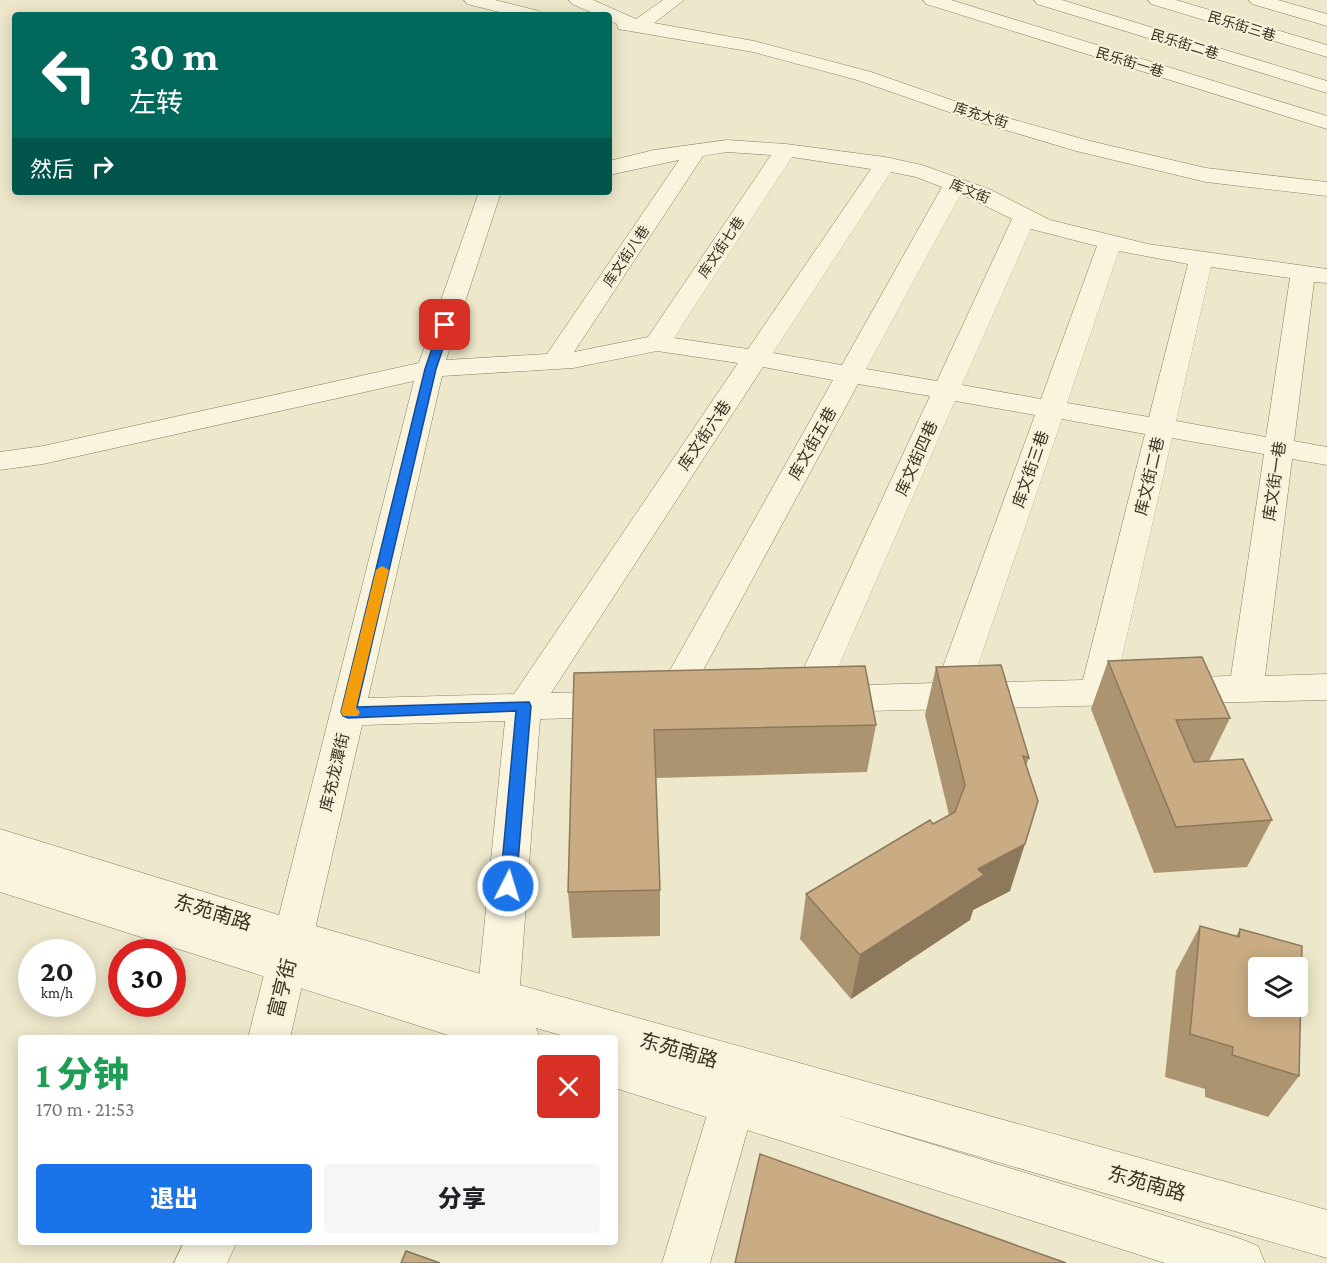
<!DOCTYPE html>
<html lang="zh">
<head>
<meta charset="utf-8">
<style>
	:root { --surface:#fff; --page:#f6f6f6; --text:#202124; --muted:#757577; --accent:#1a73e8 }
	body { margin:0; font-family:"Crimson Pro","Noto Sans SC",serif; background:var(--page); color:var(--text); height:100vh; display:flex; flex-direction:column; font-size:22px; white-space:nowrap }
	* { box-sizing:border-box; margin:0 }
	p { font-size:20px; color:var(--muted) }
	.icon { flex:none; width:33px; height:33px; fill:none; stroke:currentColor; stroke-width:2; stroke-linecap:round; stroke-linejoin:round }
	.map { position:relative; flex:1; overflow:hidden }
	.panel { position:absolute; left:18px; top:1035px; width:600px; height:210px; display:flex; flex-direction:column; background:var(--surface); border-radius:6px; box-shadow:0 3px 15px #0003 }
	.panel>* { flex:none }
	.banner { position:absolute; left:12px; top:12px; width:600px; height:183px; border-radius:6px; box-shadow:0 3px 15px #0003; background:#00695c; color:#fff; overflow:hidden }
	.controls { position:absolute; left:1248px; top:957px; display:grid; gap:12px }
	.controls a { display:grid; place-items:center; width:60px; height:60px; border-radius:6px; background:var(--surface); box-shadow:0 3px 15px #0003; font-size:30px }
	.speed { position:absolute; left:18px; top:939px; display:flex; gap:12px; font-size:30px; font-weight:700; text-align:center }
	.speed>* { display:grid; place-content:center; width:78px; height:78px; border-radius:50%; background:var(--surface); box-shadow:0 3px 15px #0003; line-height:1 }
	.speed small { font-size:15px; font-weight:400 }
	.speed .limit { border:9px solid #d22; background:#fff; color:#111 }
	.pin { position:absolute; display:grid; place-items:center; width:51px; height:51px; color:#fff; margin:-26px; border-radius:12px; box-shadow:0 3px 9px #0006 }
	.me { position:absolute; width:66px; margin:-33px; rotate:5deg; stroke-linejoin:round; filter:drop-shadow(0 0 4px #0008) }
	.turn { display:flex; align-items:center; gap:21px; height:126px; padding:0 18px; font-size:27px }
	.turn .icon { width:78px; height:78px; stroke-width:2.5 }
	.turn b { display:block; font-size:42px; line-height:51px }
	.then { display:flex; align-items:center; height:57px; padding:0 18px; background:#0003; gap:12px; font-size:22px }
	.round { display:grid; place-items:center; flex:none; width:63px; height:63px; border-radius:6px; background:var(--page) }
	.headline { display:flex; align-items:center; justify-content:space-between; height:102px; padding:0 18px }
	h1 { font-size:36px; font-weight:800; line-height:45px; color:#1e9e55 }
	.action { display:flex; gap:12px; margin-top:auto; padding:12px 18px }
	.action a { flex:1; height:69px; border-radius:6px; background:var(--accent); color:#fff; font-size:24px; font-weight:800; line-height:69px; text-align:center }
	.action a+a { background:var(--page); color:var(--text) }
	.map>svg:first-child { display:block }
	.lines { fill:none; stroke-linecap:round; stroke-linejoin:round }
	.minor-casing { stroke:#897d60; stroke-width:1 }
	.tertiary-casing { stroke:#897d60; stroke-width:1 }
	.minor { fill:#f8f4de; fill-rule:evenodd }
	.tertiary { fill:#f8f4de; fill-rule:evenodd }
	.wall { fill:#ad9471 }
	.shaded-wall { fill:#8d785c }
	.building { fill:#c9ac83; stroke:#8d785c; stroke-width:1.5; fill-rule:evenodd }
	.route { fill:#1a73e8; stroke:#114b97; stroke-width:1.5 }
	.slow { fill:#f59e0b }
	.labels { text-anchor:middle; stroke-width:4.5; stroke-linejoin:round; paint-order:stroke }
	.far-street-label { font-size:14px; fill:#3b3222; stroke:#f5f1da }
	.street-label { font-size:16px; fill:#3b3222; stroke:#f5f1da }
	.near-street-label { font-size:20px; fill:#3b3222; stroke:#f5f1da }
</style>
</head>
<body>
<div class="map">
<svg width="1327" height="1263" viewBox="0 0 1327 1263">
	<rect width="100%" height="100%" fill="#ede8cb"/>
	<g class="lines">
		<!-- minor casing -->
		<g class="minor-casing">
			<g id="minor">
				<path d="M464 0H495L539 11 542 15H511L467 4Z"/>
				<path d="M569 0H593L636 19 663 0H684L654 23 754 41 871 72 986 112 1090 141 1206 168 1327 182V196L1206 182 1076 151 972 120 857 80 753 52 618 29 617 24 609 20V15H597L572 4Z"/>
				<path d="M923 0H951L1327 116V129L926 4Z"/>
				<path d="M1034 0H1062L1327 81V93L1037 4Z"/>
				<path d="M1148 0H1176L1327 45V57L1151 4Z"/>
				<path d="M1249 0H1278L1327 14V26L1252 4Z"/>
				<path d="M727 140 786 144 885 157 922 165 989 189 1050 220 1148 244 1327 269V283L1314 282 1294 441 1327 447V465L1292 459 1265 676 1327 674V700L825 712C813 708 807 713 794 709L789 700 930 396 858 384 681 711 669 715 657 711 652 702 833 380 763 367 551 693 617 691 629 695 634 704 629 713 617 717 540 719 519 998 513 1011 498 1017 483 1011 477 998 505 721 362 725 290 1038H248L414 381 43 464 0 470V452L43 446 419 363 479 192H501L446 360 547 354 679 160 609 175V161L654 150ZM727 152 771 155 648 337 574 352 703 156ZM792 157 871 169 748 349 674 338ZM891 172 916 177 942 187 842 365 773 353ZM961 194 1012 219 937 381 866 369ZM1031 229 1097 246 1041 399 962 385ZM1119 251 1188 264 1149 417 1067 403ZM1211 267 1290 278 1266 437 1176 421ZM657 351 738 363 514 694 368 698 442 376 573 368ZM955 401 1035 415 937 683 830 686ZM1062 419 1145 434 1083 680 972 683ZM1172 438 1264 454 1231 676 1117 679Z"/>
				<path d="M739 1061 754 1067 761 1082 710 1263H662L717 1082 724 1067Z"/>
				<path d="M184 1242H237L227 1263H174Z"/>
			</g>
		</g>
		<!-- tertiary casing -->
		<g class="tertiary-casing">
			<path id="tertiary" d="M0 829 295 920 498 979 1327 1210V1258L833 1114 1241 1239 1258 1246 1265 1263H1165L615 1088V1038H571L536 1028 540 1038H457L0 892Z"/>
		</g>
		<!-- minor -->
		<use href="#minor" class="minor"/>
		<!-- tertiary -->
		<use href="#tertiary" class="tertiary"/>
	</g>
	<!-- wall -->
	<g class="wall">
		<path d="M1108 661 1230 718 1209 761 1272 820 1247 867 1154 873 1091 709Z"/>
		<path d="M936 667 1029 758 1026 766 1010 891 973 910 970 920 851 999 800 939 806 894 949 815 925 715Z"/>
		<path d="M574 673 876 725 867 772 656 778 660 890V936L572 938 568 892Z"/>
		<path d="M1200 926 1236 936 1240 929 1299 1076 1268 1117 1205 1097V1089L1165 1077 1176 971Z"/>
	</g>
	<!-- shaded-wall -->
	<path class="shaded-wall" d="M1025 844 1010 891 973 910 970 920 851 999 860 955 978 869Z"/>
	<!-- building -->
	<g class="building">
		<path d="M1202 657 1230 718 1176 720 1194 762 1243 759 1272 820 1176 827 1108 661Z"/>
		<path d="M1001 665 1029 758 1023 756 1038 801 1025 844 978 869 984 875 860 955 806 894 930 820 933 824 955 812 965 785 936 667Z"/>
		<path d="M865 666 876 725 654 730 660 890 568 892 574 673Z"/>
		<path d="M1200 926 1239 937 1240 929 1302 946 1299 1076 1232 1055 1233 1047 1190 1034ZM1258 968H1298V1006H1258Z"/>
		<path d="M760 1154 1066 1263H735Z"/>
		<path d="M406 1251 440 1263H401Z"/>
	</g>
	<!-- route -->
	<path class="route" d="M445 322 451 325 436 369 357 707 529 702 531 706 516 886 513 890 508 892 502 890 500 886 516 711 348 718 343 716 341 712 425 369 440 325Z"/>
	<!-- slow -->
	<path class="slow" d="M382 566 389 570 356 708 360 712 358 716H343L341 712 376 570Z"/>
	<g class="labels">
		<!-- far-street labels -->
		<g class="far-street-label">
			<text transform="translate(1242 26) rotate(17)" y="5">民乐街三巷</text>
			<text transform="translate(1185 44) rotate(17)" y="5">民乐街二巷</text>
			<text transform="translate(1130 62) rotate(17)" y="5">民乐街一巷</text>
			<text transform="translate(981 115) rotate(17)" y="5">库充大街</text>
			<text transform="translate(970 191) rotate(22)" y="5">库文街</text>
			<text transform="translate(721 247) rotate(-56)" y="5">库文街七巷</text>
			<text transform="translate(626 256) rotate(-56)" y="5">库文街八巷</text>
		</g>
		<!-- street labels -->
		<g class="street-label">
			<text transform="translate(704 435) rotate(-56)" y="6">库文街六巷</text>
			<text transform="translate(812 443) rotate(-61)" y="6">库文街五巷</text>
			<text transform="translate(916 458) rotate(-66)" y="6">库文街四巷</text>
			<text transform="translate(1030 469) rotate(-71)" y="6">库文街三巷</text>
			<text transform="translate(1149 476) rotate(-77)" y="6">库文街二巷</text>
			<text transform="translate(1274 481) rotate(-82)" y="6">库文街一巷</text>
			<text transform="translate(334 772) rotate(-77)" y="6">库充龙潭街</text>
		</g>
		<!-- near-street labels -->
		<g class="near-street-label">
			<text transform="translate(213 912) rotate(17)" y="7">东苑南路</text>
			<text transform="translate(282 988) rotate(-76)" y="7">富亨街</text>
			<text transform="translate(679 1050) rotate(16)" y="7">东苑南路</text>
			<text transform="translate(1147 1183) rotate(16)" y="7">东苑南路</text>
		</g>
	</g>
</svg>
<div class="controls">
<a><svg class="icon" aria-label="layers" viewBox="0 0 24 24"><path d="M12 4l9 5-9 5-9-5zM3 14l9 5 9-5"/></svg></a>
</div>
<div class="speed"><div>20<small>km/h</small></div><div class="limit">30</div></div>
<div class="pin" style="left:445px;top:325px;background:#d93025"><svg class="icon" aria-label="arrive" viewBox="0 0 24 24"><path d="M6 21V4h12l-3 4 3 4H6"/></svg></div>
<svg class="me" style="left:508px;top:886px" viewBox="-20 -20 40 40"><circle r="17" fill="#1a73e8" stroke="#fff" stroke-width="3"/><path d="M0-11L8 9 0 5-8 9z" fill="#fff"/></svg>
<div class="banner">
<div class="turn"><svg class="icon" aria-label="left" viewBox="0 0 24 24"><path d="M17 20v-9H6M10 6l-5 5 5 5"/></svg><div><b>30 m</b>左转</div></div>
<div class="then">然后<svg class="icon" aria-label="right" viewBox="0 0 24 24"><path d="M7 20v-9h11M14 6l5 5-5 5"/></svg></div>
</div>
<section class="panel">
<div class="headline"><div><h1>1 分钟</h1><p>170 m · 21:53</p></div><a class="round" style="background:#d93025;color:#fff"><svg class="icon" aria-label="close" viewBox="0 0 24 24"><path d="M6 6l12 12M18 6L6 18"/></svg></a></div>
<div class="action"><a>退出</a><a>分享</a></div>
</section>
</div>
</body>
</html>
